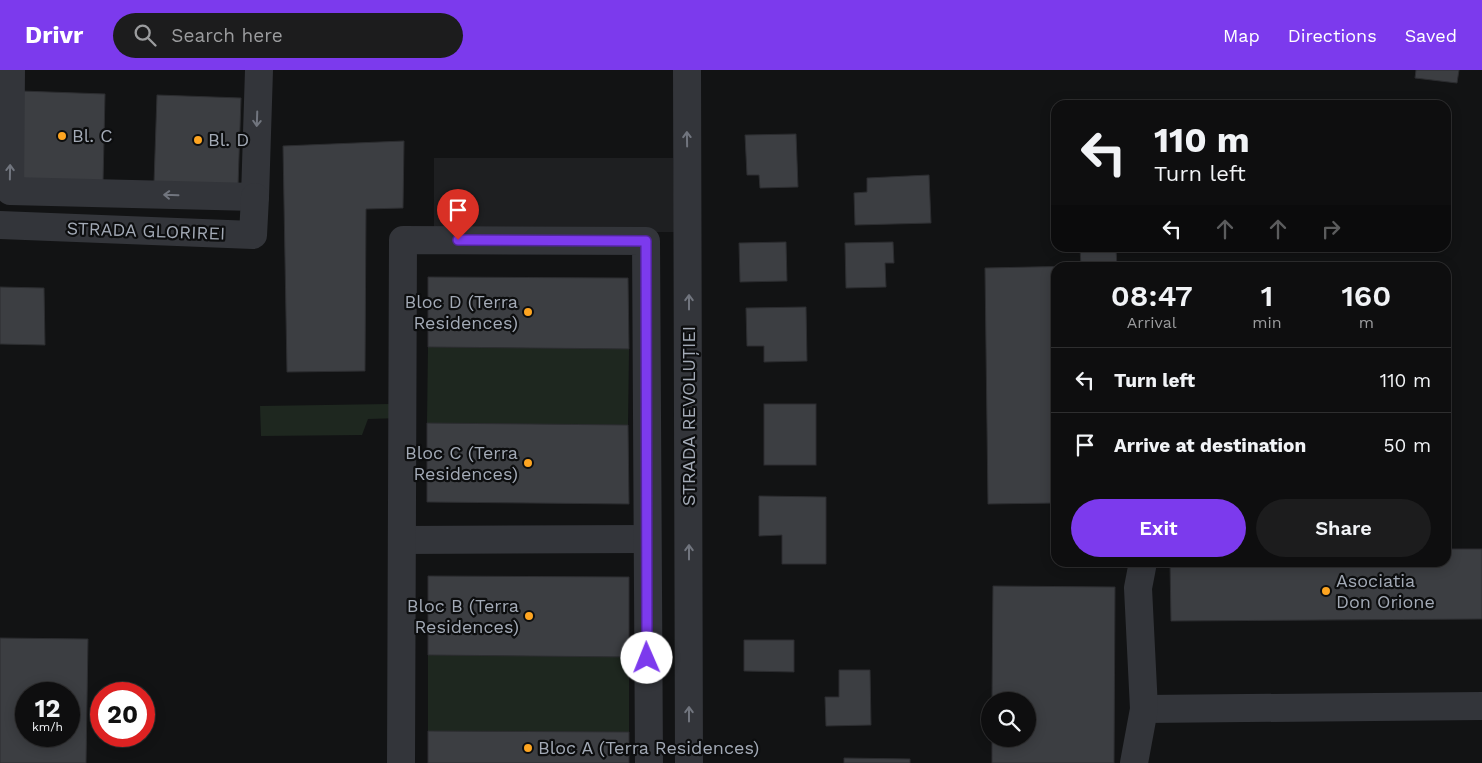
<!DOCTYPE html>
<html lang="en">
<head>
<meta charset="utf-8">
<style>
	:root { --surface:#0e0e0f; --page:#1c1c1d; --text:#f1f3f6; --muted:#9b9c9e; --line:#2e2e2f; --accent:#7c3aed }
	body { margin:0; font-family:"Work Sans",sans-serif; background:var(--page); color:var(--text); height:100vh; display:flex; flex-direction:column; font-size:19px; white-space:nowrap }
	* { box-sizing:border-box; margin:0 }
	p { font-size:16px; color:var(--muted) }
	.icon { flex:none; width:28px; height:28px; fill:none; stroke:currentColor; stroke-width:2; stroke-linecap:round; stroke-linejoin:round }
	.map { position:relative; flex:1; overflow:hidden }
	.drawer { position:absolute; left:1051px; top:192px; width:400px; height:305px; display:flex; flex-direction:column; background:var(--surface); border-radius:15px; box-shadow:0 2px 12px #0003,0 0 0 1px var(--line) }
	.drawer>* { flex:none }
	.top-card { position:absolute; left:1051px; top:30px; width:400px; height:152px; border-radius:15px; box-shadow:0 2px 12px #0003,0 0 0 1px var(--line); background:#0e0e0f; color:var(--text); overflow:hidden }
	.buttons { position:absolute; left:981px; top:622px; display:grid; gap:10px }
	.buttons a { display:grid; place-items:center; width:55px; height:55px; border-radius:50%; background:var(--surface); box-shadow:0 2px 12px #0003,0 0 0 1px var(--line); font-size:25px }
	.speed { position:absolute; left:15px; top:612px; display:flex; gap:10px; font-size:25px; font-weight:700; text-align:center }
	.speed>* { display:grid; place-content:center; width:65px; height:65px; border-radius:50%; background:var(--surface); box-shadow:0 2px 12px #0003,0 0 0 1px var(--line); line-height:1 }
	.speed small { font-size:12px; font-weight:400 }
	.speed .limit { border:8px solid #d22; background:#fff; color:#111 }
	.pin { position:absolute; display:grid; place-items:center; width:42px; height:42px; color:#fff; margin:-51px -21px; border-radius:50% 50% 50% 0; rotate:-45deg; box-shadow:0 0 5px #0007 }
	.pin .icon { rotate:45deg }
	.me { position:absolute; width:55px; margin:-28px; rotate:359deg; stroke-linejoin:round; filter:drop-shadow(0 0 4px #0008) }
	.turn { display:flex; align-items:center; gap:18px; height:105px; padding:0 20px; font-size:22px }
	.turn .icon { width:65px; height:65px; stroke-width:2.5 }
	.turn b { display:block; font-size:35px; line-height:42px }
	.lanes { display:flex; align-items:center; height:48px; padding:0 20px; background:#0003; justify-content:center; gap:25px; direction:ltr }
	.lanes .off { opacity:.35 }
	.eta { display:flex; justify-content:space-evenly; align-items:center; height:85px; text-align:center }
	.eta b { font-size:30px; font-weight:600; line-height:35px }
	.primary-button { display:flex; gap:10px; margin-top:auto; padding:10px 20px }
	.primary-button a { flex:1; height:58px; border-radius:30px; background:var(--accent); color:#fff; font-size:20px; font-weight:600; line-height:58px; text-align:center }
	.primary-button a+a { background:var(--page); color:var(--text) }
	ul { padding:0; list-style:none }
	li { display:flex; align-items:center; gap:15px; height:65px; padding:0 20px; border-top:1px solid var(--line) }
	li div { flex:1 }
	li b { display:block; font-size:19px }
	li em { font-style:normal }
	header { display:flex; align-items:center; gap:30px; box-sizing:border-box; height:70px; padding:0 25px; background:var(--accent); color:#fff }
	header strong { font-size:24px }
	nav { display:flex; gap:28px; margin-inline-start:auto; font-size:18px }
	.search { width:350px; height:45px; background:var(--page); display:flex; align-items:center; gap:12px; box-sizing:border-box; padding:0 18px; border-radius:28px; color:var(--muted); font-size:19px }
	.map>svg:first-child { display:block }
	.built { fill:#1e1f21 }
	.green { fill:#1e271f }
	.building { fill:#3c3e42; stroke:#2c2d30; fill-rule:evenodd }
	.lines { fill:none; stroke-linecap:round; stroke-linejoin:round }
	.minor { stroke:#33353a; stroke-width:28 }
	.oneway { stroke:#71757e }
	.route-casing { stroke:#51269a; stroke-width:12 }
	.route { stroke:#7c3aed; stroke-width:9 }
	.poi-dot { fill:#fea521; stroke:#0d0e0f; stroke-width:2 }
	.labels { text-anchor:middle; stroke-width:4.5; stroke-linejoin:round; paint-order:stroke }
	.poi-label { font-size:18px; fill:#a3aab6; stroke:#0d0e0f; text-anchor:start }
	.street-label { font-size:18px; fill:#a3aab6; stroke:#0d0e0f }
</style>
</head>
<body>
<header>
<strong>Drivr</strong>
<div class="search"><svg class="icon" aria-label="search" viewBox="0 0 24 24"><circle cx="10" cy="10" r="6"/><path d="M15 15l6 6"/></svg>Search here</div>
<nav><a>Map</a><a>Directions</a><a>Saved</a></nav>
</header>
<div class="map">
<svg width="1482" height="693" viewBox="0 0 1482 693">
	<rect width="100%" height="100%" fill="#121314"/>
	<!-- built -->
	<path class="built" d="M434 88H673L675 162 434 163Z"/>
	<!-- green -->
	<g class="green">
		<path d="M428 277 629 279 628 355 427 353Z"/>
		<path d="M389 334 402 348 368 349 362 365 261 366 260 336Z"/>
		<path d="M428 585 629 587V662L428 661Z"/>
	</g>
	<!-- building -->
	<g class="building">
		<path d="M1416 0H1459L1457 13 1415 8Z"/>
		<path d="M21 21 105 24 103 112 18 108Z"/>
		<path d="M157 25 241 28 238 116 154 113Z"/>
		<path d="M796 64 798 117 760 118 759 105H747L745 65Z"/>
		<path d="M404 71 403 138 366 139 365 301 287 302 283 76Z"/>
		<path d="M929 105 931 153 855 155 854 123 867 122V108Z"/>
		<path d="M786 172 787 211 740 212 739 173Z"/>
		<path d="M893 172 894 193H885L886 217 846 218 845 173Z"/>
		<path d="M1080 178H1116L1117 198H1056V433L988 434 985 198 1081 196Z"/>
		<path d="M428 207 628 208 629 279 428 277Z"/>
		<path d="M0 217 44 218 45 275 0 274Z"/>
		<path d="M806 237 807 291 764 292V276H747L746 238Z"/>
		<rect x="764" y="334" width="52" height="61"/>
		<path d="M427 353 628 355 629 434 427 432Z"/>
		<path d="M759 426 826 427V494H782V465L759 466Z"/>
		<path d="M1446 479H1482V549L1171 551 1170 492H1446Z"/>
		<path d="M428 506 629 507V587L428 585Z"/>
		<path d="M993 516 1115 517 1114 693H992V669H1028V631H992Z"/>
		<path d="M0 568 88 569 86 693H0ZM26 624H69V666H26Z"/>
		<path d="M744 570H794V602L744 601Z"/>
		<path d="M839 600H870L871 655 826 656 825 627H839Z"/>
		<path d="M428 661 629 662V693H428Z"/>
		<path d="M844 688 910 689V693H844Z"/>
	</g>
	<g class="lines">
		<!-- minor -->
		<g class="minor">
			<path d="M11 0 10 121 255 127 259 0"/>
			<path d="M687 0 689 693"/>
			<path d="M0 155 253 165 255 127"/>
			<path d="M402 470 646 469"/>
			<path d="M1144 639 1482 636"/>
			<path d="M401 693 403 170 646 171 649 693"/>
			<path d="M1134 693 1144 639 1138 518 1143 492"/>
		</g>
	</g>
	<!-- one-way arrows -->
	<defs><path id="oneway-shaft" d="M-6 0H5M1.5-3L5.5 0L1.5 3" fill="none" stroke-width="1.6" stroke-linecap="round" stroke-linejoin="round" transform="scale(1.25)"/></defs>
	<g class="oneway">
		<use href="#oneway-shaft" transform="translate(257 49) rotate(92)"/>
		<use href="#oneway-shaft" transform="translate(687 69) rotate(-91)"/>
		<use href="#oneway-shaft" transform="translate(10 102) rotate(-89)"/>
		<use href="#oneway-shaft" transform="translate(171 125) rotate(-178)"/>
		<use href="#oneway-shaft" transform="translate(689 232) rotate(-90)"/>
		<use href="#oneway-shaft" transform="translate(689 482) rotate(-90)"/>
		<use href="#oneway-shaft" transform="translate(689 644) rotate(-90)"/>
	</g>
	<g class="lines">
		<!-- route casing -->
		<g class="route-casing">
			<path id="route" d="M458 170 646 171 647 588"/>
		</g>
		<!-- route -->
		<use href="#route" class="route"/>
	</g>
	<!-- markers -->
	<g class="poi-dot">
		<circle cx="62" cy="66" r="5"/>
		<circle cx="198" cy="70" r="5"/>
		<circle cx="528" cy="242" r="5"/>
		<circle cx="528" cy="393" r="5"/>
		<circle cx="1326" cy="521" r="5"/>
		<circle cx="529" cy="546" r="5"/>
		<circle cx="528" cy="678" r="5"/>
	</g>
	<g class="labels">
		<!-- poi labels -->
		<g class="poi-label">
			<text x="72" y="72">Bl. C</text>
			<text x="208" y="76">Bl. D</text>
			<text x="518" y="238" text-anchor="end">Bloc D (Terra<tspan x="518" dy="21">Residences)</tspan></text>
			<text x="518" y="389" text-anchor="end">Bloc C (Terra<tspan x="518" dy="21">Residences)</tspan></text>
			<text x="1336" y="517">Asociatia<tspan x="1336" dy="21">Don Orione</tspan></text>
			<text x="519" y="542" text-anchor="end">Bloc B (Terra<tspan x="519" dy="21">Residences)</tspan></text>
			<text x="538" y="684">Bloc A (Terra Residences)</text>
		</g>
		<!-- street labels -->
		<g class="street-label">
			<text transform="translate(146 161) rotate(2)" y="6">STRADA GLORIREI</text>
			<text transform="translate(689 346) rotate(-90)" y="6">STRADA REVOLUȚIEI</text>
		</g>
	</g>
</svg>
<div class="buttons">
<a><svg class="icon" aria-label="search" viewBox="0 0 24 24"><circle cx="10" cy="10" r="6"/><path d="M15 15l6 6"/></svg></a>
</div>
<div class="speed"><div>12<small>km/h</small></div><div class="limit">20</div></div>
<div class="pin" style="left:458px;top:170px;background:#d93025"><svg class="icon" aria-label="arrive" viewBox="0 0 24 24"><path d="M6 21V4h12l-3 4 3 4H6"/></svg></div>
<svg class="me" style="left:647px;top:588px" viewBox="-20 -20 40 40"><circle r="19" fill="#fff"/><path d="M0-13L10 11 0 6-10 11z" fill="#7c3aed"/></svg>
<div class="top-card">
<div class="turn"><svg class="icon" aria-label="left" viewBox="0 0 24 24"><path d="M17 20v-9H6M10 6l-5 5 5 5"/></svg><div><b>110 m</b>Turn left</div></div>
<div class="lanes"><svg class="icon" aria-label="left" viewBox="0 0 24 24"><path d="M17 20v-9H6M10 6l-5 5 5 5"/></svg><svg class="icon off" aria-label="ahead" viewBox="0 0 24 24"><path d="M12 20V5M6 11l6-6 6 6"/></svg><svg class="icon off" aria-label="ahead" viewBox="0 0 24 24"><path d="M12 20V5M6 11l6-6 6 6"/></svg><svg class="icon off" aria-label="right" viewBox="0 0 24 24"><path d="M7 20v-9h11M14 6l5 5-5 5"/></svg></div>
</div>
<section class="drawer">
<div class="eta">
<div><b>08:47</b><p>Arrival</p></div>
<div><b>1</b><p>min</p></div>
<div><b>160</b><p>m</p></div>
</div>
<ul>
<li><svg class="icon" aria-label="left" viewBox="0 0 24 24"><path d="M17 20v-9H6M10 6l-5 5 5 5"/></svg><div><b>Turn left</b></div><em>110 m</em></li>
<li><svg class="icon" aria-label="arrive" viewBox="0 0 24 24"><path d="M6 21V4h12l-3 4 3 4H6"/></svg><div><b>Arrive at destination</b></div><em>50 m</em></li>
</ul>
<div class="primary-button"><a>Exit</a><a>Share</a></div>
</section>
</div>
</body>
</html>
